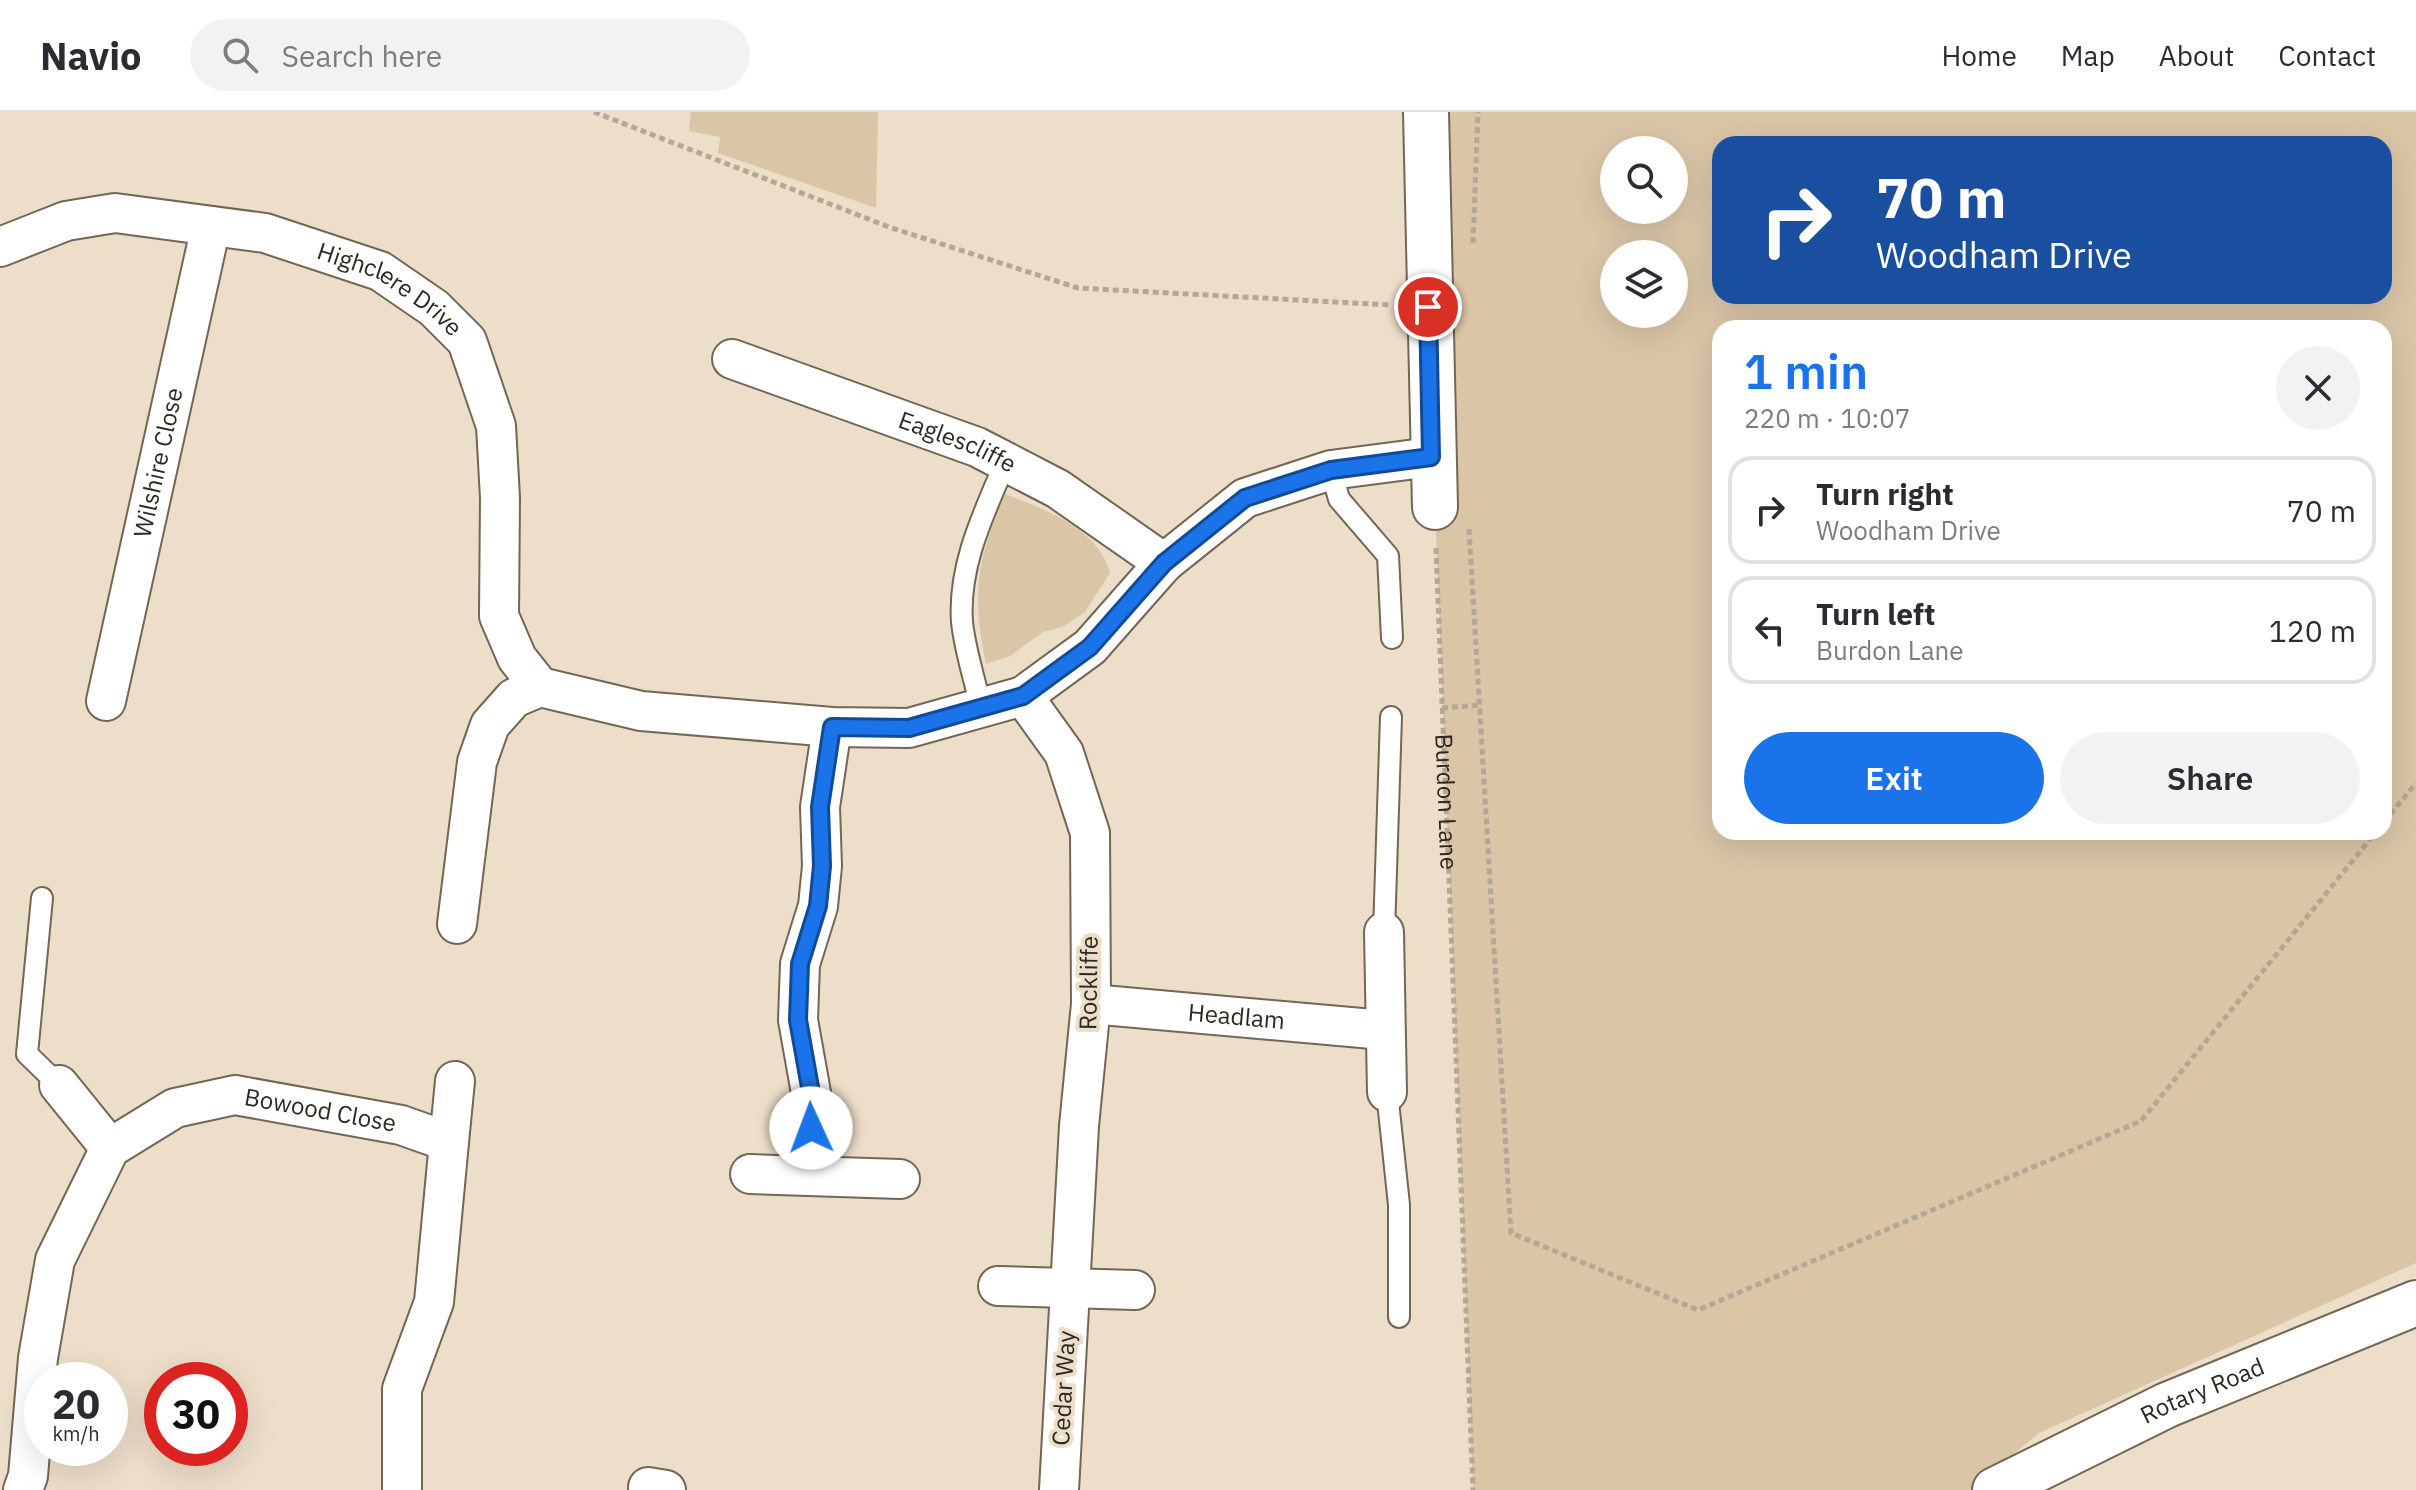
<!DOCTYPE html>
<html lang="en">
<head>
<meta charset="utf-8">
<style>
	:root { --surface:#fff; --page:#f2f2f3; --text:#2b2b33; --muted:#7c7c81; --line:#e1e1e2; --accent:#1a73e8 }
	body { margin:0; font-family:"IBM Plex Sans",sans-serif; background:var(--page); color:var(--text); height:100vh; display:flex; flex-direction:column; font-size:30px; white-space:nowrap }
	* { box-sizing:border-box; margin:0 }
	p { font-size:26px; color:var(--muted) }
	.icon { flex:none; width:44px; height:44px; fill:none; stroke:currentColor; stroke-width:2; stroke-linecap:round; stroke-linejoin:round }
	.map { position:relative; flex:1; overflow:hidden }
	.sheet { position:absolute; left:1712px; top:208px; width:680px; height:520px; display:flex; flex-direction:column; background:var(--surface); border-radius:24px; box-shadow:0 8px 32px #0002 }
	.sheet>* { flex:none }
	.hud { position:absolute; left:1712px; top:24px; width:680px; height:168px; border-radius:24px; box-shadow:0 8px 32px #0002; background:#1a4fa0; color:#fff; overflow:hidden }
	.controls { position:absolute; left:1600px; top:24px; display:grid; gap:16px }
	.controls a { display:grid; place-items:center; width:88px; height:88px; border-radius:50%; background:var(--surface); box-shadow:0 8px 32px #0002; font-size:40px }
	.speed { position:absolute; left:24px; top:1250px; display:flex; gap:16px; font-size:40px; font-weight:700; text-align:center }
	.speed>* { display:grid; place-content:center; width:104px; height:104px; border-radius:50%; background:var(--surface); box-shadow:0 8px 32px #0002; line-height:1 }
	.speed small { font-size:20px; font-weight:400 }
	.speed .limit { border:12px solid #d22; background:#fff; color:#111 }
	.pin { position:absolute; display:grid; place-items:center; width:68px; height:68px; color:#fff; margin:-34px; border:4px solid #fff; border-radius:50%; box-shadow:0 2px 8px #0007 }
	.me { position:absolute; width:88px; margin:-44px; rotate:358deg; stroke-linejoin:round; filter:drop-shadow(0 0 6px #0008) }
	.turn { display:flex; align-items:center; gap:28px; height:168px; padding:0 32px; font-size:36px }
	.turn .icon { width:104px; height:104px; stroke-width:2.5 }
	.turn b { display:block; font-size:56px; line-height:68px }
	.round { display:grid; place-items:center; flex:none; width:84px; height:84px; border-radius:42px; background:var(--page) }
	.overview { display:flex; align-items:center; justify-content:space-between; height:136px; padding:0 32px }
	h1 { font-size:48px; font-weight:600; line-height:60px; color:var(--accent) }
	.action { display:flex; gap:16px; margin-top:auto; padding:16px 32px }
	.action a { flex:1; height:92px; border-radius:48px; background:var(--accent); color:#fff; font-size:32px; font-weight:600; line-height:92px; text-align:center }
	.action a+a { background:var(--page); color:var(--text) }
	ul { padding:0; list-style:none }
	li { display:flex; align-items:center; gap:24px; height:108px; margin:0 16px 12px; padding:0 16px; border:4px solid var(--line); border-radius:24px }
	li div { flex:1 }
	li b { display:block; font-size:30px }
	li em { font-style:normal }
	header { display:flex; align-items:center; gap:48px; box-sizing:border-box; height:112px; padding:0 40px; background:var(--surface); border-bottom:2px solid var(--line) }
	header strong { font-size:38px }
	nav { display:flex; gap:44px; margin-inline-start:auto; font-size:28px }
	.search { width:560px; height:72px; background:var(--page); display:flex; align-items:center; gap:20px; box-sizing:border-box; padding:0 28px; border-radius:44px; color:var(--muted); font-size:30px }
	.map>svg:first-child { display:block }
	.green { fill:#dac5a7; fill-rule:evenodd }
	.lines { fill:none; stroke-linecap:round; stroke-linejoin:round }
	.lane-casing { stroke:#736654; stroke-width:24 }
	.street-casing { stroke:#736654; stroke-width:42 }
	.secondary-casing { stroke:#736654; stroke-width:48 }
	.path { stroke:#b3a796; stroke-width:5; stroke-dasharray:6 4; stroke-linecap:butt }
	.lane { stroke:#fff; stroke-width:20 }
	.street { stroke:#fff; stroke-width:38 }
	.secondary { stroke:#fff; stroke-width:44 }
	.route-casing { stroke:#114b97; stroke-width:20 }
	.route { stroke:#1a73e8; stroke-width:14 }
	.labels { text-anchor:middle; stroke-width:8; stroke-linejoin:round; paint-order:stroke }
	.street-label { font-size:24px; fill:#2e2820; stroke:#eddec9 }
</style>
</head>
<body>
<header>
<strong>Navio</strong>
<div class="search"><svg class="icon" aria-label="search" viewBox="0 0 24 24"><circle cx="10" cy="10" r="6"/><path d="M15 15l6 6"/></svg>Search here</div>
<nav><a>Home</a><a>Map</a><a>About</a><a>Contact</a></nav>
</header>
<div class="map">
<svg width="2416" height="1378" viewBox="0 0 2416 1378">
	<rect width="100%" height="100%" fill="#eddec9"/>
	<!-- green -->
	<g class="green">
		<path d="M691 0H878L876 96 718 41 720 25 689 19Z"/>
		<path d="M1426 0H2416V1151L2039 1321 1970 1378H1473L1435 395ZM1720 32H2384V184H1720ZM1614 38H1674V98H1614ZM1614 142H1674V202H1614ZM1720 216H2384V720H1720Z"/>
		<path d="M1005 382C1044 397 1098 416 1110 461L1085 500 1062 515 1043 520 1010 544 986 552C971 480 977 448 1005 382Z"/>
	</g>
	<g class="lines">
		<!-- lane casing -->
		<g class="lane-casing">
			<g id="lane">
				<path d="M1331 358 1339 387 1388 444 1392 526"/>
				<path d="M981 596C975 568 965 539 962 510 958 453 984 401 1006 349"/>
				<path d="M42 786 27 942 59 973"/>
				<path d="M1384 820 1391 605"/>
				<path d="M1387 980 1399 1093V1205"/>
			</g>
		</g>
		<!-- street casing -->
		<g class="street-casing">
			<g id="street">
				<path id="s2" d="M0 135 66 109 115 101 265 121 380 159 434 196 467 229 496 314 500 386 499 504 517 546 540 575"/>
				<path id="s3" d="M732 247 977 335 1058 377 1164 451"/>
				<path d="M1023 584 1064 641 1090 721 1091 892 1079 1014 1059 1378"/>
				<path id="s4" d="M106 589 211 114"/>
				<path d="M457 812 477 650 490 613 514 586 540 575 641 599 832 615 909 616 1023 584 1090 535 1164 451 1245 386 1331 358 1431 345"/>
				<path d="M1384 820 1387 980"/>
				<path id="s5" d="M1091 892 1384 918"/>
				<path d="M59 973 110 1036"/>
				<path d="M449 1030 455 969"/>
				<path d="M750 1062 900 1067"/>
				<path d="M809 1064 813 992 798 908 800 852 818 794 822 754 820 695 832 615"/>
				<path d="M998 1174 1135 1178"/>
				<path d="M648 1375 666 1378"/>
				<path id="s6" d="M23 1378 28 1364 38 1246 55 1148 110 1036 175 996 235 983 401 1013 449 1030 434 1190 402 1277V1378"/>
			</g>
		</g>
		<!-- secondary casing -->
		<g class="secondary-casing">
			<g id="secondary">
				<path d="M1426 0 1435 395"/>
				<path id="s7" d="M1995 1378 2167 1293 2416 1191"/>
			</g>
		</g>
		<!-- path -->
		<g class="path">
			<path d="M594 0 889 115 1078 176 1391 193"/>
			<path d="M1473 131 1478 0"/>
			<path d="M1469 417 1511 1121 1698 1198 2141 1009 2376 720"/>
			<path id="s1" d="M1436 436 1473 1378"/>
			<path d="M1442 596 1480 593"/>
			<path d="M2384 710 2416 671"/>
		</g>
		<!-- lane -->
		<use href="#lane" class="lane"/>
		<!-- street -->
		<use href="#street" class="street"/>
		<!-- secondary -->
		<use href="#secondary" class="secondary"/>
	</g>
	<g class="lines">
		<!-- route casing -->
		<g class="route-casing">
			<path id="route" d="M811 1016 813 992 798 908 800 852 818 794 822 754 820 695 832 615 909 616 1023 584 1090 535 1164 451 1245 386 1331 358 1431 345 1428 195"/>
		</g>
		<!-- route -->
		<use href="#route" class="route"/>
	</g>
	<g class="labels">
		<!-- street labels -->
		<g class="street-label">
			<text dy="8" stroke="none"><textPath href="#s2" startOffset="410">Highclere Drive</textPath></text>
			<text dy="8" stroke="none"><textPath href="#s3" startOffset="240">Eaglescliffe</textPath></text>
			<text dy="8" stroke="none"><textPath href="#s4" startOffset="244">Wilshire Close</textPath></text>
			<text dy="8" stroke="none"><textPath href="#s1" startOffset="254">Burdon Lane</textPath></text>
			<text transform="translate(1089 871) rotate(-89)" y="8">Rockliffe</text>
			<text dy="8" stroke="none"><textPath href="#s5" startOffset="146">Headlam</textPath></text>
			<text dy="8" stroke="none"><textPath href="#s6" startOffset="582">Bowood Close</textPath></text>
			<text transform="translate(1064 1276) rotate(-87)" y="8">Cedar Way</text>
			<text dy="8" stroke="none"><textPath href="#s7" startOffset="230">Rotary Road</textPath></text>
		</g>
	</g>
</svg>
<div class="controls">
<a><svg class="icon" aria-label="search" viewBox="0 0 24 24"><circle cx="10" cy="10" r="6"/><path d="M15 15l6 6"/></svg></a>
<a><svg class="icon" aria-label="layers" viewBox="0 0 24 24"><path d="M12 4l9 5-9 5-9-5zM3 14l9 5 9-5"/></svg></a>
</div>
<div class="speed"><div>20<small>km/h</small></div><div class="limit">30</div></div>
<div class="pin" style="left:1428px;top:195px;background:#d93025"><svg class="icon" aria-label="arrive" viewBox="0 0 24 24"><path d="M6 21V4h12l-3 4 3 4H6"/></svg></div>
<svg class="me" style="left:811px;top:1016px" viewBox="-20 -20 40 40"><circle r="19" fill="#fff"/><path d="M0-13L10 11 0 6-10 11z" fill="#1a73e8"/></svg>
<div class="hud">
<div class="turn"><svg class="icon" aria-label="right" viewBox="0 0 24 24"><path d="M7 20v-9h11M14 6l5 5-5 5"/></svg><div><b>70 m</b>Woodham Drive</div></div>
</div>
<section class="sheet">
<div class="overview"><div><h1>1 min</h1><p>220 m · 10:07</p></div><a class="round"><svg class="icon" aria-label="close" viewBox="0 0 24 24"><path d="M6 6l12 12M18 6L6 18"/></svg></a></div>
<ul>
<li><svg class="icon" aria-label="right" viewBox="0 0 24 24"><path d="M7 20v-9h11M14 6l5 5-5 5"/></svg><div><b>Turn right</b><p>Woodham Drive</p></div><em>70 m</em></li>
<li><svg class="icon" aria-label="left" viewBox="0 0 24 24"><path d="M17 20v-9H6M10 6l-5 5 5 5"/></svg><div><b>Turn left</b><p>Burdon Lane</p></div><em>120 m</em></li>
</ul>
<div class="action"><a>Exit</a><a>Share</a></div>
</section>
</div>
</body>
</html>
